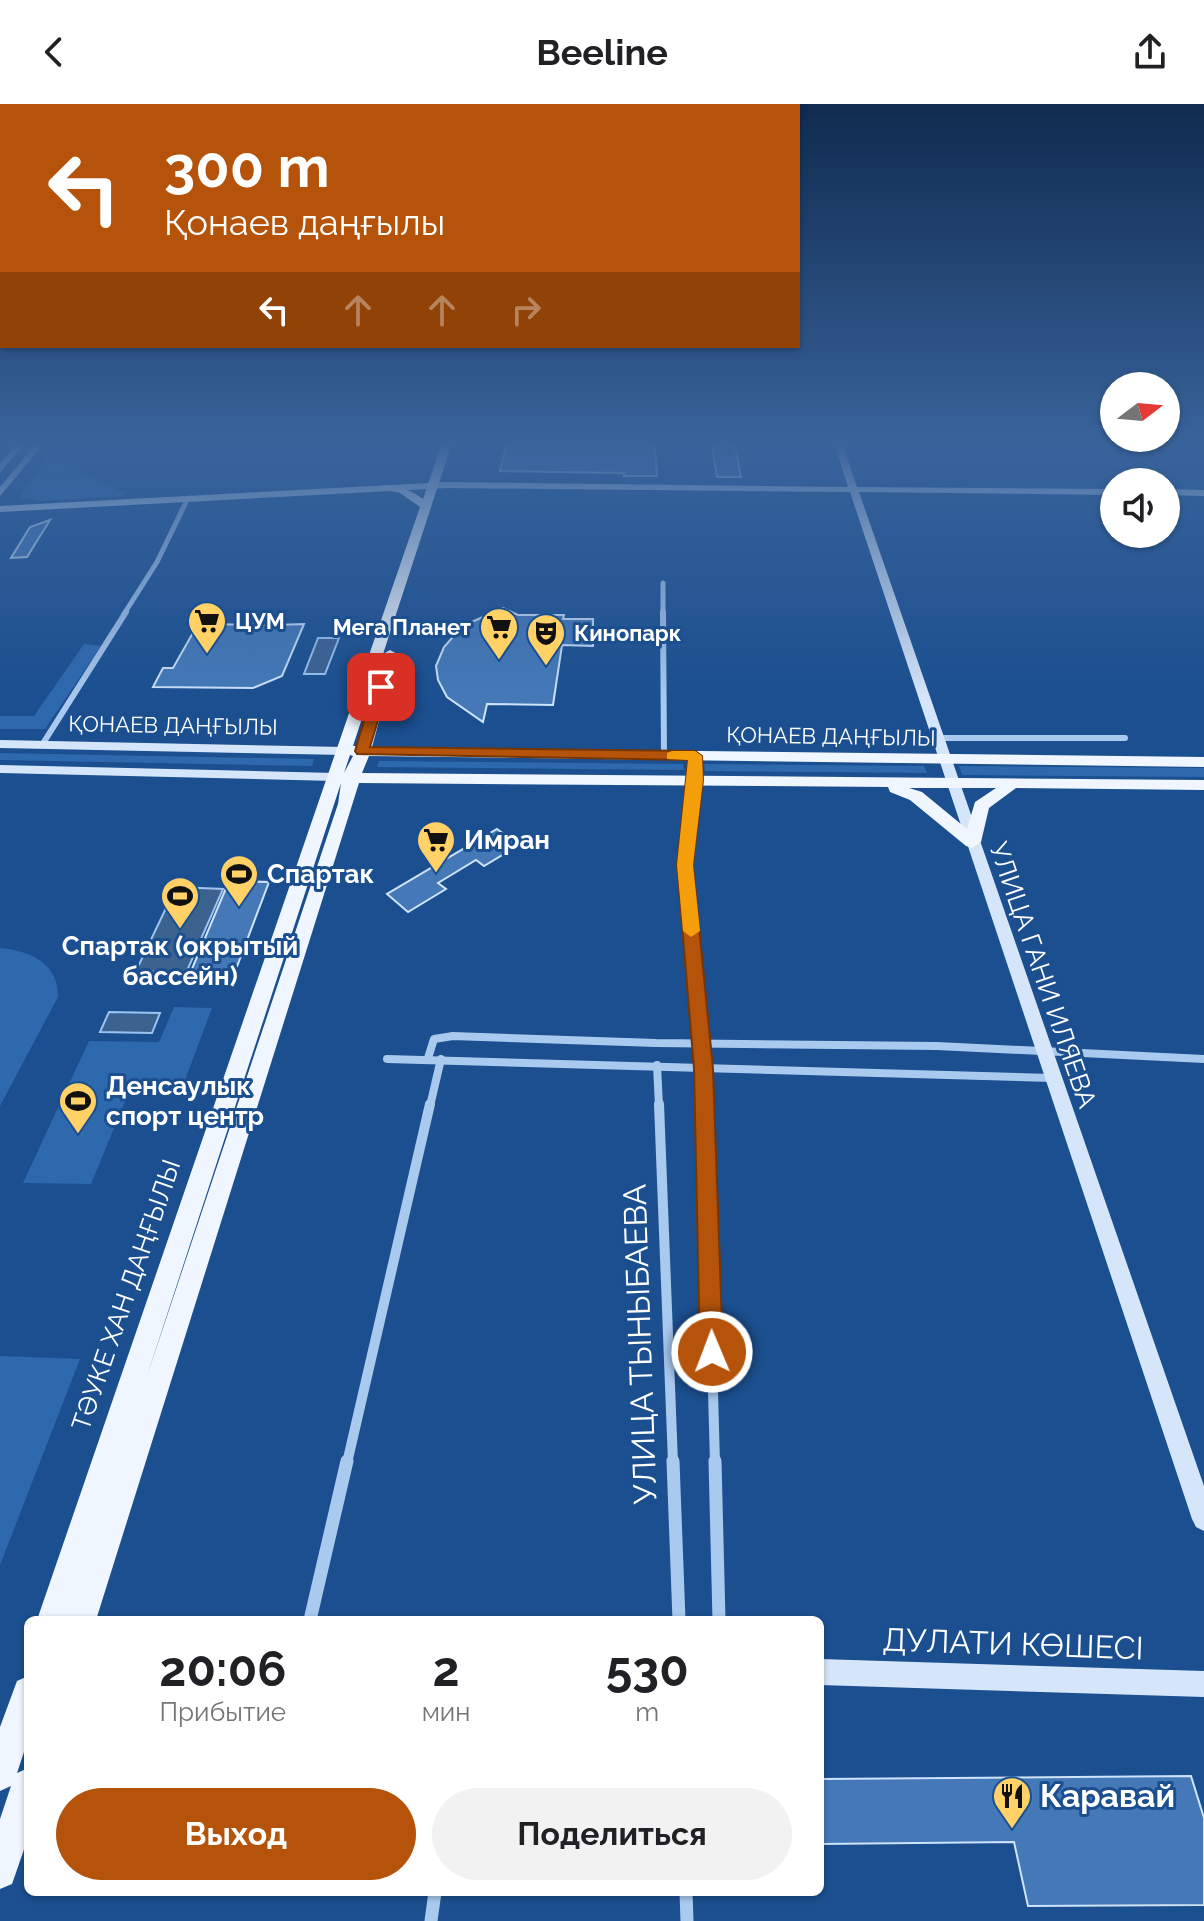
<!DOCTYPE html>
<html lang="ru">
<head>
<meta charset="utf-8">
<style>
	:root { --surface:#fff; --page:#f2f2f2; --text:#202124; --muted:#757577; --accent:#b45309 }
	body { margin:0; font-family:Raleway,sans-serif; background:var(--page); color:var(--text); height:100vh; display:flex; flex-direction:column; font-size:30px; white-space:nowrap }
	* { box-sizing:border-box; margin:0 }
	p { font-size:26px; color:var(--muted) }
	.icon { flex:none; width:44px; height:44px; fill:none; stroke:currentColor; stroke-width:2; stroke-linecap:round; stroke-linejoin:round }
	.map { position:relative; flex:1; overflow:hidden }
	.side { position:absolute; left:24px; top:1512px; width:800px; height:280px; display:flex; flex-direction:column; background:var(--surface); border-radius:12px; box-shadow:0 2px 6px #0004 }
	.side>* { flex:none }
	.guide { position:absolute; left:0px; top:0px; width:800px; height:244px; box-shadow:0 2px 6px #0004; background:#b45309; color:#fff; overflow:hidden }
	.needle { width:52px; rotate:74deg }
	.tools { position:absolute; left:1100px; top:268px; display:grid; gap:16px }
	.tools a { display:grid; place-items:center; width:80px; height:80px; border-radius:50%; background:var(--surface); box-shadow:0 2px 6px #0004; font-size:40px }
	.pin { position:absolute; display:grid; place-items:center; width:68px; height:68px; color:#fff; margin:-34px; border-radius:16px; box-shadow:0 4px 12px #0006 }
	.me { position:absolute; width:88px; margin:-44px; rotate:359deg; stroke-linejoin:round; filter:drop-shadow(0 0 6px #0008) }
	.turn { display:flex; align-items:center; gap:28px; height:168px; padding:0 32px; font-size:36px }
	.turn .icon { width:104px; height:104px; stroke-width:2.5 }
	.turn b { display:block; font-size:56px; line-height:68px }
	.lanes { display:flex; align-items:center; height:76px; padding:0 32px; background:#0003; justify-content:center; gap:40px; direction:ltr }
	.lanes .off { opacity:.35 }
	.eta { display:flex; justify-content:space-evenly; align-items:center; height:136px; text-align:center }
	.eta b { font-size:48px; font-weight:700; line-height:56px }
	.action { display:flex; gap:16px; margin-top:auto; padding:16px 32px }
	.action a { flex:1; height:92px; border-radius:48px; background:var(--accent); color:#fff; font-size:32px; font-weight:700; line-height:92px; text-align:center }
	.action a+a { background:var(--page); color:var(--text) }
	header { display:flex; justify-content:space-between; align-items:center; height:104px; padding:0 32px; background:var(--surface); font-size:36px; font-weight:700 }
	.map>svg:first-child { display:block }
	.green { fill:#2e69ad }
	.water { fill:#3c6290; stroke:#9cc4f0; stroke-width:2 }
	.building { fill:#4478b7; stroke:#cfe3fa; stroke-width:2 }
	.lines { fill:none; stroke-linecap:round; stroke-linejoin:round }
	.street-far4 { stroke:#a9c9ee; stroke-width:5 }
	.street-far3 { stroke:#a9c9ee; stroke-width:6 }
	.street-far2 { stroke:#a9c9ee; stroke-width:8 }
	.street-far1 { stroke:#a9c9ee; stroke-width:10 }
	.street { stroke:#a9c9ee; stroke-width:13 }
	.secondary { fill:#d6e6fa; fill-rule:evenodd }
	.primary { fill:#f0f6ff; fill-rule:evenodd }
	.route { fill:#b45309; stroke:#753606; stroke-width:2 }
	.slow { fill:#f59e0b }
	.labels { text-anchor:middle; stroke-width:6; stroke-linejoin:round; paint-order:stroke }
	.far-poi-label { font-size:22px; font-weight:bold; fill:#fff; stroke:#1b4f8f; text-anchor:start }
	.far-street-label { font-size:22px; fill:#fff; stroke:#1b4f8f }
	.poi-label { font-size:26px; font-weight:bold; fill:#fff; stroke:#1b4f8f; text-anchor:start }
	.street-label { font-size:26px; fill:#fff; stroke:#1b4f8f }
	.near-street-label { font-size:32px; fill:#fff; stroke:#1b4f8f }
	.near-poi-label { font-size:32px; font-weight:bold; fill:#fff; stroke:#1b4f8f; text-anchor:start }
</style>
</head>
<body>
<header><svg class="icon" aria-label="back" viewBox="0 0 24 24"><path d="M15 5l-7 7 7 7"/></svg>Beeline<svg class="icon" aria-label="share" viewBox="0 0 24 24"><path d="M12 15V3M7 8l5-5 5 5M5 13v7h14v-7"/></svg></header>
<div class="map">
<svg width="1204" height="1817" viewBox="0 0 1204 1817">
	<rect width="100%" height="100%" fill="#1b4f8f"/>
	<!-- green -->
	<g class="green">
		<path d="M48 353 126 389 121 392 40 397 20 393Z"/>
		<path d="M84 540 101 542 45 625H0V612H34Z"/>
		<path d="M0 649 314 655 312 662 0 656Z"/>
		<path d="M379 657 683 660 684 666 377 663Z"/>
		<path d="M704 660 924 662 927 669 705 667Z"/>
		<path d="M959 662 1204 664V673L962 671Z"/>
		<path d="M0 844C31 847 58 859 58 893L0 1002Z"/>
		<path d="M174 903 212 904 182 984 131 983 91 1080 23 1079 89 937 159 938Z"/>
		<path d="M0 1252 80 1255 0 1461Z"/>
	</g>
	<!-- water -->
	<g class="water">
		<path d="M318 534H339L325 570H304Z"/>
		<path d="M176 783 223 785 186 869 136 867Z"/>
		<path d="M109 908 160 909 152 929 100 928Z"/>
	</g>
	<!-- building -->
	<g class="building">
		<path d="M506 342H655L657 372H624V369L500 367Z"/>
		<path d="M712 342H735L741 373H717Z"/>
		<path d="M50 416 27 453 11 454 30 423Z"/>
		<path d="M503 504 518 511H564L563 515H593V542L562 541 553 601 487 600 483 618 447 593 438 576 436 562 444 543 460 525 462 518 474 517Z"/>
		<path d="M198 520 273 521 304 520 282 572 253 584 153 583 163 564H173Z"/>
		<path d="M497 725 519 741 484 762 476 756 438 779 446 785 408 808 387 790Z"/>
		<path d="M229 777 269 778 230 881 186 879Z"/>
		<path d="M1191 1672 1204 1714V1801L1028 1802 1014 1738 820 1740V1675Z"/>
	</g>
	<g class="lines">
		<!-- street-far4 -->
		<g class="street-far4">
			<path d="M663 479V510"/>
			<path d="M124 510 157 458 188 394"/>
		</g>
		<!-- street-far3 -->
		<g class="street-far3">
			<path d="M663 508 664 652"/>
			<path d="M938 634H1125"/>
			<path d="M42 641 126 508"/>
			<path d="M689 725 695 652"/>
		</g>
		<!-- street-far2 -->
		<g class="street-far2">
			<path d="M689 723 685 761 705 1002"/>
			<path d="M428 954 434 935 453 932 656 939 937 942 1204 955"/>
			<path d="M387 955 1053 974"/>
			<path d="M657 961 659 1002"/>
			<path d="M430 1002 441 955"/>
		</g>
		<!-- street-far1 -->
		<g class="street-far1">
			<path d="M659 1000 673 1359"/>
			<path d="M705 1000 715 1359"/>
			<path d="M347 1359 430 1000"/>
		</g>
		<!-- street -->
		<g class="street">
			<path d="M673 1357 679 1516"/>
			<path d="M715 1357 719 1516"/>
			<path d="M310 1516 347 1357"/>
			<path d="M686 1788 687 1817"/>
			<path d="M431 1817 435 1788"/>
		</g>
		<!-- secondary -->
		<g class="secondary">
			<path d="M15 342H23L0 368V360Z"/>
			<path d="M34 342H42L0 392V383Z"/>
			<path d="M835 342H843L857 383 1114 385V391L859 388 1204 1382V1427L1196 1423 1192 1415 850 388 447 384 0 408V402L447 378 848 383Z"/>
			<path d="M1166 385 1204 386V392L1166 391Z"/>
			<path d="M0 636 345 643 351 647 345 651 0 644Z"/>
			<path d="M0 661 335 669 341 673 335 677 0 669Z"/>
			<path d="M820 1555 1204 1567V1593L820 1581Z"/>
		</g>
		<!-- primary -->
		<g class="primary">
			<path d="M441 342H451L353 642H357L359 635 383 550 390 546 397 550 372 643 1204 653V663L369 652 362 669 1204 676V686L1016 684 989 704 981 738 972 744 966 742 910 696 890 688 888 683 359 679 96 1516H37L420 403 400 389 376 384C391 376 409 385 423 395ZM350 651 353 652 344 669ZM341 679 338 700 146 1275ZM909 684H996L975 698 967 725 922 688Z"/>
			<path d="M28 1572V1636L17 1669 28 1664V1734L12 1780 0 1785V1715L11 1682 0 1687V1623L17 1577Z"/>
		</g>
	</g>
	<!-- sky -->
	<linearGradient id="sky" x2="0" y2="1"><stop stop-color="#0f2b4f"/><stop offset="0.57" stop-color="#39639b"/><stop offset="1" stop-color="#39639b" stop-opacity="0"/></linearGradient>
	<rect width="1204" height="596" fill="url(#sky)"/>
	<!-- route -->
	<path class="route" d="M381 579 388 583 370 643 695 647 702 652 703 676 693 761 713 965 723 1248 720 1257 712 1260 703 1257 700 1248 694 965 677 761 688 656 357 650 355 647 374 583Z"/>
	<!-- slow -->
	<path class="slow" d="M672 647H695L702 652 703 676 693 761 700 827 691 833 683 827 677 761 688 656 667 655V649Z"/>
	<!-- icons -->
	<defs>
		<g id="supermarket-pin" transform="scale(2)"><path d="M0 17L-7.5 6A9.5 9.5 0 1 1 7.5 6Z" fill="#ffd166" stroke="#1b4f8f"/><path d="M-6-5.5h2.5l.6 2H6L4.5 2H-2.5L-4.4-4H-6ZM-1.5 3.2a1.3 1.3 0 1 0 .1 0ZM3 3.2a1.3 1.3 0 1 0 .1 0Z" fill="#111"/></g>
		<g id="theatre-pin" transform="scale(2)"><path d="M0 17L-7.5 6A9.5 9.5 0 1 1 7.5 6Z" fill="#ffd166" stroke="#1b4f8f"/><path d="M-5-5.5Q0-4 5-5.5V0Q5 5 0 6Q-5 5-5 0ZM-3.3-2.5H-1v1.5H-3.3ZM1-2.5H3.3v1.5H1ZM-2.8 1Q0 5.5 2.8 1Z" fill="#111"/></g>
		<g id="stadium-pin" transform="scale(2)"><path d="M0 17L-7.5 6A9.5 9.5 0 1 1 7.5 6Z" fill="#ffd166" stroke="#1b4f8f"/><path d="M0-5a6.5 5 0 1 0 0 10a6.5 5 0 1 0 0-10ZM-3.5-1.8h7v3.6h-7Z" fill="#111"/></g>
		<g id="restaurant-pin" transform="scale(2)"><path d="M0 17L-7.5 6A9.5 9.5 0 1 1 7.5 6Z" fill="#ffd166" stroke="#1b4f8f"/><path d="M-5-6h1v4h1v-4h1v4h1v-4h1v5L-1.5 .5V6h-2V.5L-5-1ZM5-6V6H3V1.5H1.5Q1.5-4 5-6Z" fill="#111"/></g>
	</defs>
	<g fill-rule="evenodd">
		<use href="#supermarket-pin" x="207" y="517"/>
		<use href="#supermarket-pin" x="499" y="523"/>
		<use href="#theatre-pin" x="546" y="529"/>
		<use href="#supermarket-pin" x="436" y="736"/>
		<use href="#stadium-pin" x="239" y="770"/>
		<use href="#stadium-pin" x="180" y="792"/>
		<use href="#stadium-pin" x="78" y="997"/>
		<use href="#restaurant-pin" x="1012" y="1692"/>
	</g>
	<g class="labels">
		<!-- far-poi labels -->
		<g class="far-poi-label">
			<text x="235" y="525">ЦУМ</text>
			<text x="471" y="531" text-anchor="end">Мега Планет</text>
			<text x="574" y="537">Кинопарк</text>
		</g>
		<!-- far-street labels -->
		<g class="far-street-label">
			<text transform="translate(173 621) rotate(1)" y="8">ҚОНАЕВ ДАҢҒЫЛЫ</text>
			<text transform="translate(831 632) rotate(1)" y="8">ҚОНАЕВ ДАҢҒЫЛЫ</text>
		</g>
		<!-- poi labels -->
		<g class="poi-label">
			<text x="464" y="745">Имран</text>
			<text x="267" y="779">Спартак</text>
			<text x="180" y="851" text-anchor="middle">Спартак (окрытый<tspan x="180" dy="30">бассейн)</tspan></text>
			<text x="106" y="991">Денсаулык<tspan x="106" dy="30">спорт центр</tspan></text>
		</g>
		<!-- street labels -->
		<g class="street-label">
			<text transform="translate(1043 871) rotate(71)" y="9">УЛИЦА ГАНИ ИЛЯЕВА</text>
			<text transform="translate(126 1191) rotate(-71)" y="9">ТӘУКЕ ХАН ДАҢҒЫЛЫ</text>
		</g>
		<!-- near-street labels -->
		<g class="near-street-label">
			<text transform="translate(640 1240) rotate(-92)" y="11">УЛИЦА ТЫНЫБАЕВА</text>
			<text transform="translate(1013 1540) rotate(2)" y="11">ДУЛАТИ КӨШЕСІ</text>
		</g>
		<!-- near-poi labels -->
		<g class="near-poi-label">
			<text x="1040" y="1703">Каравай</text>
		</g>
	</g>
</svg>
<div class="tools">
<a><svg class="needle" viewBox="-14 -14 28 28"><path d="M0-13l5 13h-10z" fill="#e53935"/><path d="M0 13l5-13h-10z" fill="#757577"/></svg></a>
<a><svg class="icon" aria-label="sound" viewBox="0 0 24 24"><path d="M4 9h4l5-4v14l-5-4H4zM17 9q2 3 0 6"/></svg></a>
</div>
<div class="pin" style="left:381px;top:583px;background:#d93025"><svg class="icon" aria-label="arrive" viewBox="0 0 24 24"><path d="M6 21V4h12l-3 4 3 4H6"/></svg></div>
<svg class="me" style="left:712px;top:1248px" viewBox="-20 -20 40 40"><circle r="17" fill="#b45309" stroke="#fff" stroke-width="3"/><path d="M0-11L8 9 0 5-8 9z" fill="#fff"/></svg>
<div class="guide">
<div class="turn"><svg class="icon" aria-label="left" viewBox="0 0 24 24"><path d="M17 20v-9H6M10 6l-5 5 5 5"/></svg><div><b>300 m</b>Қонаев даңғылы</div></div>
<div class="lanes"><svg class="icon" aria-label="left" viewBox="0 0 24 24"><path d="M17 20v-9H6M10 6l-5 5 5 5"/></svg><svg class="icon off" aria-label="ahead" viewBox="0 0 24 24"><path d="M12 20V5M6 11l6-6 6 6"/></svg><svg class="icon off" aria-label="ahead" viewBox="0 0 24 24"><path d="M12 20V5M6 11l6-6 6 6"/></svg><svg class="icon off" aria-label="right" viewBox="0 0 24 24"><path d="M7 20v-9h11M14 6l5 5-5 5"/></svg></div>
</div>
<section class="side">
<div class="eta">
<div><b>20:06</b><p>Прибытие</p></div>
<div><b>2</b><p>мин</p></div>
<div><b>530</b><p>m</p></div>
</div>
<div class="action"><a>Выход</a><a>Поделиться</a></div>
</section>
</div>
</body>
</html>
